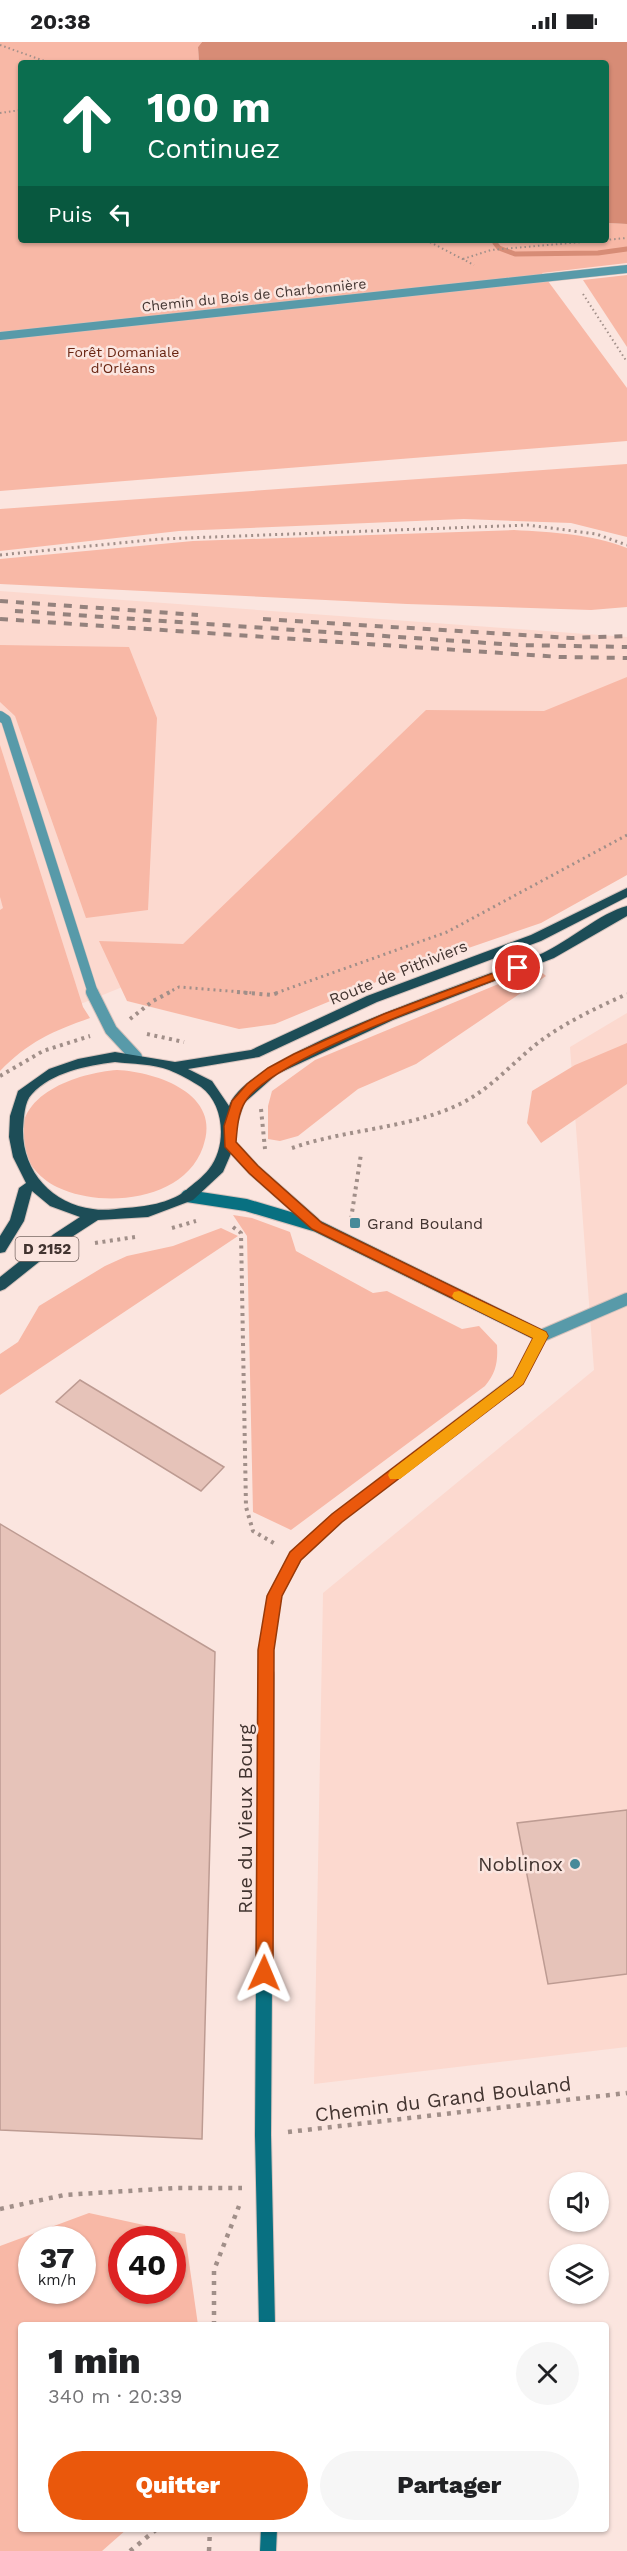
<!DOCTYPE html>
<html lang="fr">
<head>
<meta charset="utf-8">
<style>
	:root { --surface:#fff; --page:#f6f6f6; --text:#202124; --muted:#757577; --accent:#ea580c }
	body { margin:0; font-family:"Work Sans",sans-serif; background:var(--page); color:var(--text); height:100vh; display:flex; flex-direction:column; font-size:22px; white-space:nowrap }
	* { box-sizing:border-box; margin:0 }
	p { font-size:20px; color:var(--muted) }
	.icon { flex:none; width:33px; height:33px; fill:none; stroke:currentColor; stroke-width:2; stroke-linecap:round; stroke-linejoin:round }
	.map { position:relative; flex:1; overflow:hidden }
	.details { position:absolute; left:18px; top:2280px; width:591px; height:210px; display:flex; flex-direction:column; background:var(--surface); border-radius:6px; box-shadow:0 2px 4px #0004 }
	.details>* { flex:none }
	.banner { position:absolute; left:18px; top:18px; width:591px; height:183px; border-radius:6px; box-shadow:0 2px 4px #0004; background:#0b6e4f; color:#fff; overflow:hidden }
	.buttons { position:absolute; left:549px; top:2130px; display:grid; gap:12px }
	.buttons a { display:grid; place-items:center; width:60px; height:60px; border-radius:50%; background:var(--surface); box-shadow:0 2px 4px #0004; font-size:30px }
	.speed { position:absolute; left:18px; top:2184px; display:flex; gap:12px; font-size:30px; font-weight:700; text-align:center }
	.speed>* { display:grid; place-content:center; width:78px; height:78px; border-radius:50%; background:var(--surface); box-shadow:0 2px 4px #0004; line-height:1 }
	.speed small { font-size:15px; font-weight:400 }
	.speed .limit { border:9px solid #d22; background:#fff; color:#111 }
	.pin { position:absolute; display:grid; place-items:center; width:51px; height:51px; color:#fff; margin:-26px; border:3px solid #fff; border-radius:50%; box-shadow:0 2px 6px #0007 }
	.me { position:absolute; width:66px; margin:-33px; rotate:1deg; stroke-linejoin:round; filter:drop-shadow(0 0 4px #0008) }
	.turn { display:flex; align-items:center; gap:21px; height:126px; padding:0 30px; font-size:27px }
	.turn .icon { width:78px; height:78px; stroke-width:2.5 }
	.turn b { display:block; font-size:42px; line-height:51px }
	.then { display:flex; align-items:center; height:57px; padding:0 30px; background:#0003; gap:12px; font-size:22px }
	.round { display:grid; place-items:center; flex:none; width:63px; height:63px; border-radius:32px; background:var(--page) }
	.overview { display:flex; align-items:center; justify-content:space-between; height:102px; padding:0 30px }
	h1 { font-size:36px; font-weight:800; line-height:45px }
	.action { display:flex; gap:12px; margin-top:auto; padding:12px 30px }
	.action a { flex:1; height:69px; border-radius:36px; background:var(--accent); color:#fff; font-size:24px; font-weight:800; line-height:69px; text-align:center }
	.action a+a { background:var(--page); color:var(--text) }
	.status { display:flex; justify-content:space-between; align-items:center; height:42px; padding:0 30px; background:var(--surface); direction:ltr }
	.status svg { height:16px; fill:currentColor }
	.map>svg:first-child { display:block }
	.built { fill:#fcd9cf }
	.green { fill:#f8b8a6; fill-rule:evenodd }
	.water { fill:#d78c76 }
	.lines { fill:none; stroke-linecap:round; stroke-linejoin:round }
	.stream { stroke:#d78c76; stroke-width:5 }
	.building { fill:#e6c3b9; stroke:#bd9b92; stroke-width:1.5 }
	.lane-far2-casing { stroke:#d6c2bc; stroke-width:9 }
	.lane-far1-casing { stroke:#d6c2bc; stroke-width:11 }
	.lane-casing { stroke:#d6c2bc; stroke-width:14 }
	.street-casing { stroke:#d6c2bc; stroke-width:14 }
	.secondary-far1-casing { stroke:#d6c2bc; stroke-width:14 }
	.secondary-casing { stroke:#d6c2bc; stroke-width:18 }
	.primary-casing { stroke:#d6c2bc; stroke-width:2 }
	.path-far3 { stroke:#a18f89; stroke-width:2; stroke-dasharray:1.5 3; stroke-linecap:butt }
	.path-far2 { stroke:#a18f89; stroke-width:3; stroke-dasharray:2 4; stroke-linecap:butt }
	.path-far1 { stroke:#a18f89; stroke-width:4; stroke-dasharray:3 4.5; stroke-linecap:butt }
	.path { stroke:#a18f89; stroke-width:4.5; stroke-dasharray:4 6; stroke-linecap:butt }
	.lane-far2 { stroke:#589aa9; stroke-width:8 }
	.lane-far1 { stroke:#589aa9; stroke-width:10 }
	.lane { stroke:#589aa9; stroke-width:12 }
	.street { stroke:#589aa9; stroke-width:12 }
	.secondary-far1 { stroke:#087081; stroke-width:12 }
	.secondary { stroke:#087081; stroke-width:16 }
	.primary { fill:#1d4d57; fill-rule:evenodd }
	.rail { stroke:#94827d; stroke-width:4; stroke-dasharray:8 8; stroke-linecap:butt }
	.route { fill:#ea580c; stroke:#983908; stroke-width:1.5 }
	.slow { fill:#f59e0b }
	.poi-dot { fill:#478a99; stroke:#fbe5df; stroke-width:2 }
	.labels { text-anchor:middle; stroke-width:5; stroke-linejoin:round; paint-order:stroke }
	.far-street-label { font-size:14px; fill:#423430; stroke:#fbe5df }
	.far-park-label { font-size:14px; fill:#682411; stroke:#fbe5df }
	.shield { fill:#fbe5df; stroke:#7a6964; stroke-width:1.5 }
	.shield-label { font-size:15px; font-weight:bold; fill:#423430 }
	.street-label { font-size:16px; fill:#423430; stroke:#fbe5df }
	.poi-label { font-size:16px; fill:#423430; stroke:#fbe5df; text-anchor:start }
	.near-street-label { font-size:20px; fill:#423430; stroke:#fbe5df }
	.near-poi-label { font-size:20px; fill:#423430; stroke:#fbe5df; text-anchor:end }
</style>
</head>
<body>
<div class="status"><b>20:38</b><svg viewBox="0 0 49 12"><path d="M0 12V9h3v3zM5 12V6h3v6zM10 12V3h3v9zM15 12V0h3v12zM26 1h20v11H26zM47 4h2v5h-2z"/></svg></div>
<div class="map">
<svg width="627" height="2509" viewBox="0 0 627 2509">
	<rect width="100%" height="100%" fill="#fbe5df"/>
	<!-- built -->
	<g class="built">
		<path d="M0 549 627 595V821L137 939 12 990 0 999Z"/>
		<path d="M627 971V2005L314 2042 323 1551 594 1328 570 1005Z"/>
	</g>
	<!-- green -->
	<g class="green">
		<path d="M0 0H202L198 5 199 21H21V198H606V181L627 182V221L542 231 627 346V399L0 449Z"/>
		<path d="M627 233V305L583 238Z"/>
		<path d="M627 422V495L571 481 464 477 179 489 0 509V467Z"/>
		<path d="M514 488C552 490 591 492 627 506V565L591 568 407 562 0 542V517L193 499Z"/>
		<path d="M0 603 129 605 157 676 148 868 86 876 15 674 0 660Z"/>
		<path d="M627 635V833L541 881 410 926 275 982 239 987 127 959 99 899 183 902 426 668 544 669Z"/>
		<path d="M0 703 83 965 90 976C53 989 28 1000 0 1029V868L3 866 0 855Z"/>
		<path d="M537 926 546 934 416 1022 358 1047 298 1094 280 1099 268 1097V1064L272 1049 315 1018Z"/>
		<path d="M627 1001V1042L541 1101 527 1081 532 1049 575 1023Z"/>
		<path d="M117 1028C157 1030 223 1052 203 1105 185 1157 109 1166 64 1148 45 1141 27 1125 23 1104 12 1052 78 1031 117 1028Z"/>
		<path d="M233 1173 252 1176 290 1190 296 1209 373 1251 387 1249 462 1287 479 1284 497 1303C498 1320 496 1331 485 1344L291 1488 253 1470 247 1194Z"/>
		<path d="M221 1186 238 1194 0 1353V1312L18 1300 39 1264 105 1224 127 1214 173 1204Z"/>
		<path d="M89 2171 185 2192 198 2283H21V2487H127L102 2509H0V2204ZM32 2198H82V2248H32ZM122 2198H172V2248H122Z"/>
	</g>
	<!-- water -->
	<path class="water" d="M202 0H627V182L606 181V21H199L198 5Z"/>
	<g class="lines">
		<!-- stream -->
		<path class="stream" d="M497 198 495 201 499 206 515 212 598 211 627 207"/>
	</g>
	<!-- building -->
	<g class="building">
		<path d="M80 1338 224 1425 201 1449 56 1360Z"/>
		<path d="M0 1482 215 1610 202 2097 0 2088Z"/>
		<path d="M627 1768V1932L548 1942 517 1781Z"/>
	</g>
	<g class="lines">
		<!-- lane-far2 casing -->
		<g class="lane-far2-casing">
			<path id="lane-far2" d="M0 294 627 227"/>
		</g>
		<!-- lane-far1 casing -->
		<g class="lane-far1-casing">
			<path id="lane-far1" d="M0 674 6 678 93 951"/>
		</g>
		<!-- lane casing -->
		<g class="lane-casing">
			<path id="lane" d="M92 950 111 988 136 1015"/>
		</g>
		<!-- street casing -->
		<g class="street-casing">
			<path id="street" d="M541 1294 627 1257"/>
		</g>
		<!-- secondary-far1 casing -->
		<g class="secondary-far1-casing">
			<g id="secondary-far1">
				<path d="M229 1101 254 1128 314 1181"/>
				<path d="M187 1154 246 1163 317 1184 541 1294 518 1338 337 1476 296 1514 274 1554 266 1608V1635"/>
			</g>
		</g>
		<!-- secondary casing -->
		<g class="secondary-casing">
			<g id="secondary">
				<path d="M266 1633 263 2093 267 2283"/>
				<path d="M268 2509 269 2487"/>
			</g>
		</g>
		<!-- primary casing -->
		<g class="primary-casing">
			<path id="primary" d="M627 846V855L541 899 377 960 259 1015 188 1027 212 1039 229 1064C247 1010 485 936 543 911 569 899 600 871 627 864V874L554 916 393 978 277 1032 244 1061 235 1088 236 1100 223 1130 193 1158 148 1175 98 1178 64 1200 5 1247 0 1249V1235L54 1192 80 1175 50 1164 32 1149 24 1179 5 1210 0 1211V1194L10 1178 19 1146 26 1141 13 1115 9 1095 10 1074 18 1049 49 1027 78 1017 115 1010 175 1020 251 1008 367 954 531 893ZM115 1020C132 1022 153 1022 169 1028 179 1032 192 1039 201 1045 225 1063 227 1104 209 1127 203 1135 193 1142 185 1149 170 1161 144 1165 125 1166 115 1167 104 1169 93 1167 52 1162 22 1129 23 1087 24 1076 24 1060 32 1052 52 1030 86 1024 115 1020Z"/>
		</g>
		<!-- path-far3 -->
		<g class="path-far3">
			<path d="M0 3 50 21"/>
			<path d="M0 71 21 68"/>
			<path d="M426 198 474 223"/>
			<path d="M463 217 491 208 627 196"/>
			<path d="M583 252 627 320"/>
		</g>
		<!-- path-far2 -->
		<g class="path-far2">
			<path d="M0 513 160 497 528 483 596 492 627 503"/>
			<path d="M167 951 179 945 254 951"/>
			<path d="M276 951 447 890 627 793"/>
		</g>
		<!-- path-far1 -->
		<g class="path-far1">
			<path d="M237 950 272 953 280 950"/>
			<path d="M130 977 153 959 170 950"/>
			<path d="M147 992 184 1000"/>
			<path d="M0 1034 43 1009 90 994"/>
			<path d="M261 1067 265 1107"/>
			<path d="M292 1106C346 1087 408 1087 460 1062 491 1047 512 1021 539 1000 566 980 596 966 627 952"/>
			<path d="M351 1177 361 1112"/>
			<path d="M233 1185 241 1191 246 1465 253 1489 277 1503"/>
			<path d="M172 1186 196 1179"/>
			<path d="M95 1201 135 1195"/>
		</g>
		<!-- path -->
		<g class="path">
			<path d="M288 2090 627 2051"/>
			<path d="M0 2167 64 2153 175 2146H242"/>
			<path d="M214 2283V2228L239 2164"/>
			<path d="M130 2509 157 2487"/>
			<path d="M209 2509 210 2487"/>
		</g>
		<!-- lane-far2 -->
		<use href="#lane-far2" class="lane-far2"/>
		<!-- lane-far1 -->
		<use href="#lane-far1" class="lane-far1"/>
		<!-- lane -->
		<use href="#lane" class="lane"/>
		<!-- street -->
		<use href="#street" class="street"/>
		<!-- secondary-far1 -->
		<use href="#secondary-far1" class="secondary-far1"/>
		<!-- secondary -->
		<use href="#secondary" class="secondary"/>
		<!-- primary -->
		<use href="#primary" class="primary"/>
		<!-- rail -->
		<g class="rail">
			<path d="M0 559 198 573"/>
			<path d="M15 569 517 603 627 605"/>
			<path d="M0 577 560 615 627 616"/>
			<path d="M263 577 571 596 627 594"/>
		</g>
	</g>
	<!-- route -->
	<path class="route" d="M518 922 524 926 522 928C466 949 272 1015 245 1060 238 1071 237 1088 236 1100L258 1124 322 1181 546 1290 548 1294 523 1342 342 1480 301 1518 282 1554 274 1608 273 1931 270 1937 264 1939 258 1937 256 1931 258 1608 267 1554 290 1510 332 1472 513 1335 533 1296 312 1187 249 1131 225 1105 224 1084 232 1059 247 1042 268 1026 294 1012 384 972Z"/>
	<!-- slow -->
	<path class="slow" d="M459 1249 546 1290 548 1294 523 1342 400 1437H390L388 1433 390 1429 513 1335 533 1296 454 1257 452 1254 454 1250Z"/>
	<!-- markers -->
	<g class="poi-dot">
		<rect x="349" y="1175" width="12" height="12" rx="3"/>
		<circle cx="575" cy="1822" r="6"/>
	</g>
	<g class="labels">
		<!-- far-street labels -->
		<g class="far-street-label">
			<text transform="translate(254 253) rotate(-6)" y="5">Chemin du Bois de Charbonnière</text>
		</g>
		<!-- far-park labels -->
		<g class="far-park-label">
			<text x="123" y="315">Forêt Domaniale<tspan x="123" dy="16">d'Orléans</tspan></text>
		</g>
		<!-- shield labels -->
		<rect class="shield" x="15.5" y="1195" width="63" height="24" rx="4.5"/>
		<g class="shield-label">
			<text x="47" y="1212">D 2152</text>
		</g>
		<!-- street labels -->
		<g class="street-label">
			<text transform="translate(398 930) rotate(-22)" y="6">Route de Pithiviers</text>
		</g>
		<!-- poi labels -->
		<g class="poi-label">
			<text x="367" y="1187">Grand Bouland</text>
		</g>
		<!-- near-street labels -->
		<g class="near-street-label">
			<text transform="translate(245 1777) rotate(-90)" y="7">Rue du Vieux Bourg</text>
			<text transform="translate(443 2057) rotate(-7)" y="7">Chemin du Grand Bouland</text>
		</g>
		<!-- near-poi labels -->
		<g class="near-poi-label">
			<text x="563" y="1829">Noblinox</text>
		</g>
	</g>
</svg>
<div class="buttons">
<a><svg class="icon" aria-label="sound" viewBox="0 0 24 24"><path d="M4 9h4l5-4v14l-5-4H4zM17 9q2 3 0 6"/></svg></a>
<a><svg class="icon" aria-label="layers" viewBox="0 0 24 24"><path d="M12 4l9 5-9 5-9-5zM3 14l9 5 9-5"/></svg></a>
</div>
<div class="speed"><div>37<small>km/h</small></div><div class="limit">40</div></div>
<div class="pin" style="left:518px;top:926px;background:#d93025"><svg class="icon" aria-label="arrive" viewBox="0 0 24 24"><path d="M6 21V4h12l-3 4 3 4H6"/></svg></div>
<svg class="me" style="left:264px;top:1931px" viewBox="-20 -20 40 40"><path d="M0-17L14 15 0 8-14 15z" fill="#ea580c" stroke="#fff" stroke-width="4"/></svg>
<div class="banner">
<div class="turn"><svg class="icon" aria-label="ahead" viewBox="0 0 24 24"><path d="M12 20V5M6 11l6-6 6 6"/></svg><div><b>100 m</b>Continuez</div></div>
<div class="then">Puis<svg class="icon" aria-label="left" viewBox="0 0 24 24"><path d="M17 20v-9H6M10 6l-5 5 5 5"/></svg></div>
</div>
<section class="details">
<div class="overview"><div><h1>1 min</h1><p>340 m · 20:39</p></div><a class="round"><svg class="icon" aria-label="close" viewBox="0 0 24 24"><path d="M6 6l12 12M18 6L6 18"/></svg></a></div>
<div class="action"><a>Quitter</a><a>Partager</a></div>
</section>
</div>
</body>
</html>
